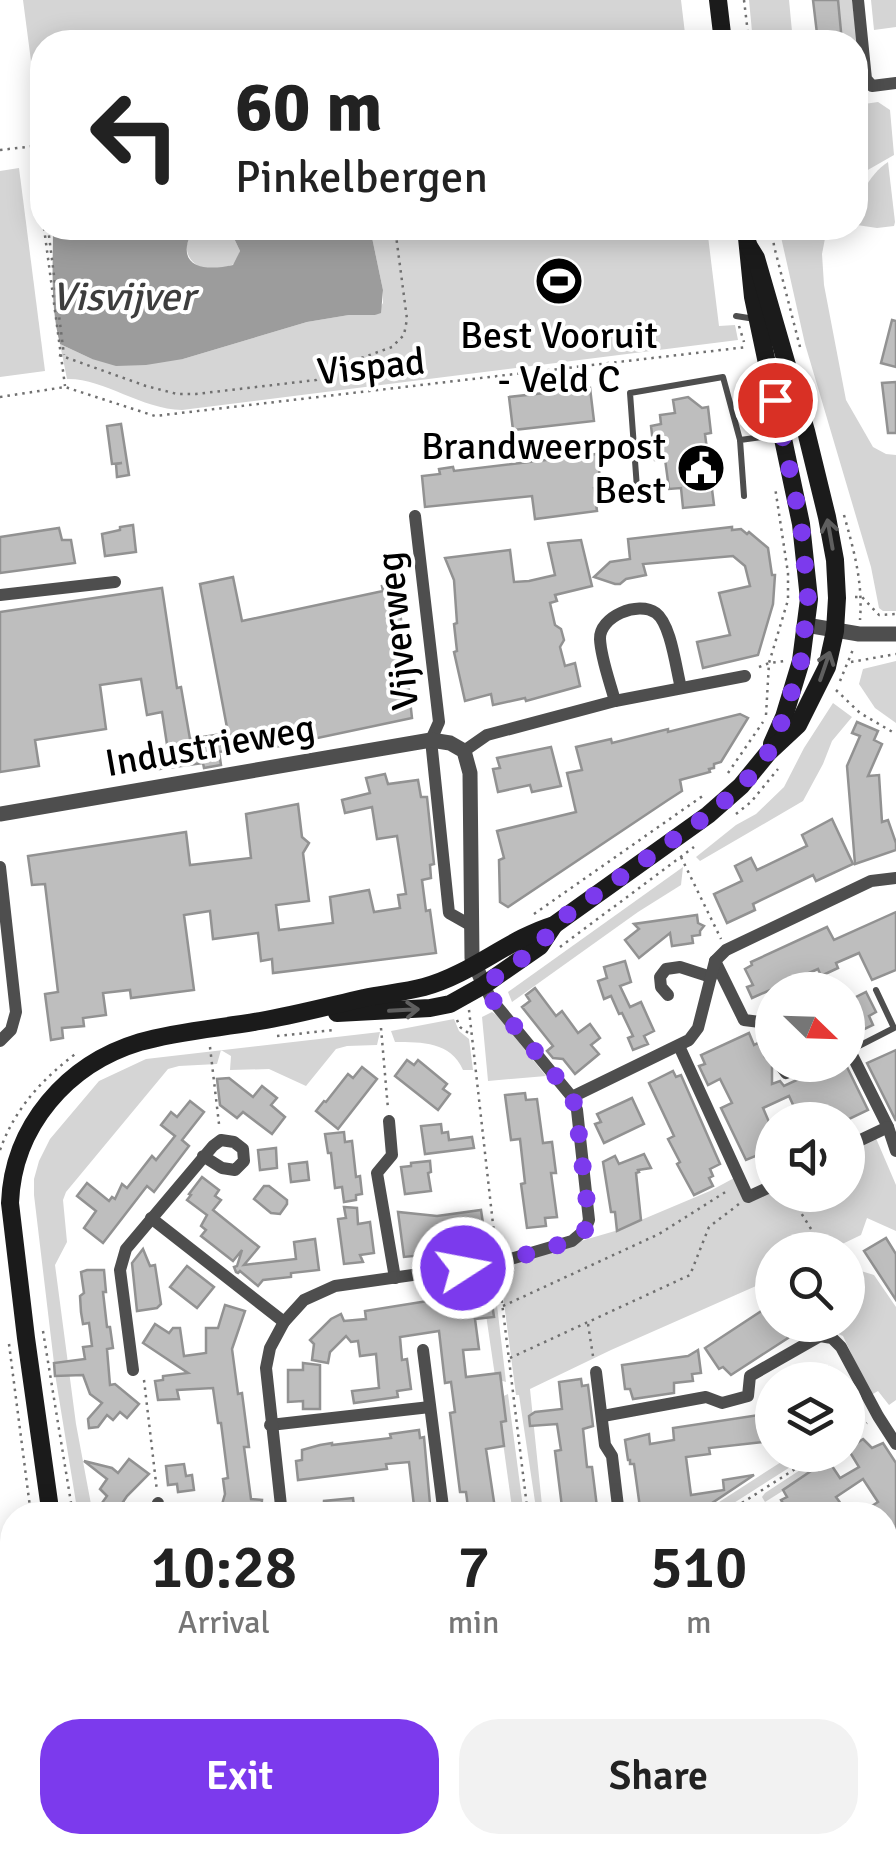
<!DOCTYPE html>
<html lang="en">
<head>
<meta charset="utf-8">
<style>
	:root { --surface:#fff; --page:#f2f2f2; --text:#222; --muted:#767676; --accent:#7c3aed }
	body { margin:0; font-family:Signika,sans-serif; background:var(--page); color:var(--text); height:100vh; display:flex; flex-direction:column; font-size:38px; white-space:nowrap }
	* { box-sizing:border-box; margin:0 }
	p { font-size:32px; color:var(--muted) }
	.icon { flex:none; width:55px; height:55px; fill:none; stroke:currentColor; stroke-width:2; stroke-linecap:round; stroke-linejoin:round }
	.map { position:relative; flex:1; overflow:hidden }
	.drawer { position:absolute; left:0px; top:1502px; width:898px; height:352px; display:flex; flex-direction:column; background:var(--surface); border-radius:40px 40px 0 0; box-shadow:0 5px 25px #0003 }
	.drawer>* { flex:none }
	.banner { position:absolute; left:30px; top:30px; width:838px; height:210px; border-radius:40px; box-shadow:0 5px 25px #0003; background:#fff; color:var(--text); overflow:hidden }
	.needle { width:65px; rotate:113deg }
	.controls { position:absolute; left:755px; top:972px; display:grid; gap:20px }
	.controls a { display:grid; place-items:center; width:110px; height:110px; border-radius:50%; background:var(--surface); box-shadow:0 5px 25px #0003; font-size:50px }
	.pin { position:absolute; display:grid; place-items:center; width:85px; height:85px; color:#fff; margin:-42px; border:5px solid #fff; border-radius:50%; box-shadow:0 2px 10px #0007 }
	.me { position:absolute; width:110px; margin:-55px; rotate:79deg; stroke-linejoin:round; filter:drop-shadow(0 0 8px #0008) }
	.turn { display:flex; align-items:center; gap:35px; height:210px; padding:0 40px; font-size:45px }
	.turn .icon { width:130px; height:130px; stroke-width:2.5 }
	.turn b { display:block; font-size:70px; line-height:85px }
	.eta { display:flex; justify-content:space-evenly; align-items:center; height:170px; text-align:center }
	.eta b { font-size:60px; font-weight:600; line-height:70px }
	.cta { display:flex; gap:20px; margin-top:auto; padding:20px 40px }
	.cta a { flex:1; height:115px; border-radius:40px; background:var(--accent); color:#fff; font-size:40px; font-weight:600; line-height:115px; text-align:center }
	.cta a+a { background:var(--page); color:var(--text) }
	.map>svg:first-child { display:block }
	.green { fill:#d5d5d5 }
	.water { fill:#9c9c9c }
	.building { fill:#bebebe; stroke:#929292; stroke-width:2.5 }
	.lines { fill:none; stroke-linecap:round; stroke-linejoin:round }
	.path { stroke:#707070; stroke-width:2.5; stroke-dasharray:2.5 5; stroke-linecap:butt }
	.service { stroke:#4e4e4e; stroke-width:6 }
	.minor { stroke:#4e4e4e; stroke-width:12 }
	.tertiary { stroke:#4e4e4e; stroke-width:15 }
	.secondary { stroke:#1b1b1b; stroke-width:18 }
	.oneway { stroke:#5f5f5f }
	.route { stroke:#7c3aed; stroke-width:18; stroke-dasharray:0 32.4 }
	.labels { text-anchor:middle; stroke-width:8; stroke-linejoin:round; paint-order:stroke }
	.poi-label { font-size:38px; fill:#000; stroke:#fff }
	.street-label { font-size:38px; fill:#000; stroke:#fff }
	.water-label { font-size:40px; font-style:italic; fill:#3d3d3d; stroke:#fff }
</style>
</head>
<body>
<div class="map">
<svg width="896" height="1853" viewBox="0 0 896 1853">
	<rect width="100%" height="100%" fill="#fff"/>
	<!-- green -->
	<g class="green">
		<path d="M23 0H681L686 42H42V145Z"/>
		<path d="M749 0H789L793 42H753Z"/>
		<path d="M817 0H852L861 71 855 72V42H821Z"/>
		<path d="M871 0H896V27L874 30Z"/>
		<path d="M855 98 857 105 878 102 890 110 894 155 866 171 855 185Z"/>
		<path d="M888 162 895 222 894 226 877 228 857 225 855 223C855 202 869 174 888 162Z"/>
		<path d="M19 168 45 371 0 377V171Z"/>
		<path d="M197 228H219L231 232 240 251 235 264C228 266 218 270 210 269 186 267 179 243 197 228Z"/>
		<path d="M370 228H707L719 326 735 325 738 340 182 410C141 409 103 378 67 379L60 344 92 359H183L307 322 349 315H375L383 303V290Z"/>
		<path d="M779 228H827L822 254 824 285 846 400 873 447 886 454 896 455V611H883L879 608 871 567 805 344Z"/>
		<path d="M896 661V723L875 708 859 684 863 669Z"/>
		<path d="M833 703 852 717 832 741 823 764 803 801 700 861 696 857 736 825 756 814 784 787 804 748Z"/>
		<path d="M683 867 681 885 638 912 512 1002 508 992Z"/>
		<path d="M492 1012 498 1016 546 1076 488 1081 482 1017Z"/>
		<path d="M454 1019 459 1031 469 1039 473 1070H463C451 1042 422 1042 395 1042L391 1031Z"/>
		<path d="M380 1032 377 1045 347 1046 336 1049 306 1086 269 1069 230 1070 231 1056 221 1050 217 1064 179 1066 168 1069 66 1192 63 1200 67 1242 55 1265 76 1424 93 1515H78L56 1380 34 1195V1179L39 1161 50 1139 99 1081 146 1059Z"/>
		<path d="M875 1136 896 1185V1231L867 1218 861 1235 836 1247V1250H772V1279L611 1350 530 1389 543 1515H537L519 1395H516L499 1265 615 1231 710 1191 736 1177 747 1199 772 1186V1195H848V1147Z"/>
		<path d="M848 1267 874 1275 896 1307V1400L889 1405 878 1391 871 1395 843 1336 822 1327 808 1334 803 1325H848Z"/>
		<path d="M493 1271 506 1382 499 1380 495 1376 480 1274Z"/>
		<path d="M508 1394 524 1515H513L497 1399Z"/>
		<path d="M792 1455H809L715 1515H699Z"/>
		<path d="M823 1455H840L765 1502 762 1497 765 1493Z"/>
	</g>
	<!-- water -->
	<path class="water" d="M53 228H200L191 233C175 269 207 271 233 265L240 251 231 232 219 228H370L383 290 381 313 375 315H349L307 322 183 359 146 365 116 366 92 359 60 344C50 306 53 267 53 228Z"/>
	<!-- building -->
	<g class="building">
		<path d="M813 0H838L842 42H818Z"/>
		<path d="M892 320 896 321V367L881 363Z"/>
		<path d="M896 382V433H888L882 383Z"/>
		<path d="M590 388 594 421 513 430 509 397Z"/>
		<path d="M688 397 702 408 708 407 711 433 705 434 714 505 683 508 681 488 669 489 665 459 655 460 651 426 661 424 660 415 675 413 673 400Z"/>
		<path d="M121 424 129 475 117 477 116 464 122 463 112 464 107 426Z"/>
		<path d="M597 454 601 487 594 488 597 511 535 519 532 496 425 507 422 476 440 474 439 469 453 467 454 471Z"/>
		<path d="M133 525 136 552 105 556 102 534 120 530V527Z"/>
		<path d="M732 527V530L741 529 747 534 749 532 768 548 772 575H775L773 604 758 655 703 668 697 642 730 635 719 593 750 586 745 566 733 556 643 564 646 575 626 579 620 584H615L594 577 610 562 630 559 628 539Z"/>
		<path d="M59 528 62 540H71L75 563 0 573V537Z"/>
		<path d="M581 540 592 586 555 595 557 601 550 603 555 625 561 629 564 640 560 647 565 666 575 663 580 686 526 701 525 698 493 705 491 694 465 701 454 652 457 651 454 624 457 623 454 580 445 558 510 550 514 582 529 581 555 575 548 543Z"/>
		<path d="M233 577 242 621 383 591 382 586 397 584 412 718 275 747V741L219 752 221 765 204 768 203 763 159 769 157 752 168 751 162 712 147 715 141 679 100 685 106 729 35 740 39 766 0 772V612L162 588 177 688 181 687 190 739 228 733 200 584Z"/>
		<path d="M740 714 748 718 721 762 714 764V768L709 769 710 772 680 780 682 791 668 800 508 907 500 902 499 860 504 858 497 831 576 812 567 773 582 770 576 747 611 739 612 743 668 729V732Z"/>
		<path d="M857 722 878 731 874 740 882 744 868 776 879 775 882 822 888 820 896 843V850L855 864 847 766 860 736 852 733Z"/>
		<path d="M551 747 561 786 532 792 530 785 498 792 493 769 500 768 497 758Z"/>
		<path d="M385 774 388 784 418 780 421 797H427L434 864 430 865 431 878 422 880 426 911 430 910 436 953 273 973 272 959 261 961 258 933 213 939 210 911 184 915 194 990 131 998 130 990 103 993 106 1015 83 1018 84 1026 62 1028 63 1038 51 1040 45 994 58 992 45 884 32 885 28 856 186 832 190 865 251 858 246 814 298 804 302 837 309 843 303 853 309 901 276 905 279 930 333 923 330 897 369 890 374 912 400 908 398 895 406 894 397 836 377 839 372 807 345 813 342 800 370 793 366 778Z"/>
		<path d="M832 819 853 864 816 881 813 875 753 904 755 910 727 923 714 894 742 881 735 866 751 858 757 870 807 846 802 835Z"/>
		<path d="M896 912V970L872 980 859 953 836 963 838 968 821 976 818 969 752 998 747 987 753 985 745 969 752 965 751 962 827 927 834 940Z"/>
		<path d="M697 915 698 923 704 926 700 931V935L692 936 693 943 672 946 670 933 639 958 625 940 639 929 634 924Z"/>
		<path d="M625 961 631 982 620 986 630 1007 641 1002 654 1031 644 1036 648 1044 633 1050 628 1038 633 1036 622 1013 619 1014 611 996 604 999 598 981 607 978 604 967Z"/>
		<path d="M535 988 556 1016 562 1011 578 1033 590 1024 600 1038 591 1045 599 1054 575 1074 563 1059 553 1058 547 1051 553 1046 522 1007 530 1001 526 995Z"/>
		<path d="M866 992 876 1012 869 1016 873 1025 848 1037V1001Z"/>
		<path d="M749 1033 754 1045 758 1043 765 1057 772 1060V1084L780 1081 784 1086 829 1065H846L868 1110 847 1120H833L827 1108 800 1120 789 1096 763 1108 772 1129V1158L764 1162 760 1154 746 1160 721 1108 732 1103 720 1079 708 1085 699 1066 705 1064 701 1055Z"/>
		<path d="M896 1050V1121L867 1063Z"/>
		<path d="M407 1060 414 1065 418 1060 447 1084 443 1089 450 1094 438 1110 395 1076Z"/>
		<path d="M362 1067 377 1079 338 1129 316 1111 324 1101 326 1102 348 1074 353 1078Z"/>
		<path d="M673 1071 676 1077 681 1075 720 1164 710 1169 713 1176 709 1178 713 1186 694 1195 677 1164 680 1162 668 1139 674 1136 649 1083Z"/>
		<path d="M229 1078 253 1097 262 1086 277 1098 271 1105 285 1117 272 1134 243 1112 237 1118 220 1105 217 1079Z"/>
		<path d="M525 1093 526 1100 537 1099 543 1143 552 1142 556 1173H551L557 1217 545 1218 546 1226 527 1228 521 1184 525 1183 520 1139 511 1140 505 1095Z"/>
		<path d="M632 1098 644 1124 604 1143 595 1124 601 1122 597 1114Z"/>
		<path d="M190 1101 204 1112 182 1140 189 1146 154 1192 147 1186 103 1243 84 1228 96 1211 77 1196 87 1183 109 1201 112 1197 115 1199 122 1184 127 1188 152 1156 156 1160 175 1136 161 1125 171 1112 177 1117Z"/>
		<path d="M441 1124 442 1133 448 1132 449 1140 472 1137 474 1148 425 1154 421 1126Z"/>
		<path d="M344 1132 345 1142 352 1141 356 1177 360 1176 362 1194 356 1195V1200L344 1202 342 1187 335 1188 331 1153H328L325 1134Z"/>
		<path d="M276 1148 277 1168 260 1170 258 1150Z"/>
		<path d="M644 1154 651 1168 638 1170 639 1172 636 1173 641 1220 617 1231 615 1212H611L603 1162 615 1156 619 1164Z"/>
		<path d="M430 1161 431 1172 428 1173 431 1191 405 1194 401 1167 411 1166V1163Z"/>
		<path d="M307 1162 309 1180 291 1182 289 1164Z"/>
		<path d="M202 1177 219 1190 215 1196 221 1200 213 1210 259 1247 244 1265 296 1259 294 1242 315 1239 319 1270 291 1273V1277L263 1280 258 1286 240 1271 238 1273 236 1272 234 1267 237 1266 242 1250 233 1261 201 1236 206 1230 201 1226 207 1215 187 1200 191 1195 189 1194Z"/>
		<path d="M264 1186H269L287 1200V1204L280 1214 271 1213 254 1199Z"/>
		<path d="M344 1207 357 1208 358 1224 370 1222 374 1253 360 1255 363 1262 344 1264 338 1219 346 1218Z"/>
		<path d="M481 1210 484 1230 476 1231 478 1242 433 1247 434 1254 404 1257 398 1212 437 1216Z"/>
		<path d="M886 1238 896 1254V1300L864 1251Z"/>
		<path d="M143 1249 150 1266 155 1265 161 1304 157 1308 137 1311 132 1263Z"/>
		<path d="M187 1266 214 1287 197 1308 170 1287Z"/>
		<path d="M87 1270H104L106 1292H103L107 1327H110L113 1348 107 1349 110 1385 115 1384 139 1404 127 1418 120 1412 113 1420 107 1415 98 1427 89 1428 88 1419 102 1403 90 1394 83 1375 55 1376 54 1363 85 1359 83 1347 92 1346 89 1323 83 1324 81 1312 80 1296 84 1293 81 1272Z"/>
		<path d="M484 1292 486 1305 492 1304 494 1317 475 1319 479 1349 463 1350 466 1377 500 1373 506 1421 501 1422 504 1446 486 1449 496 1515H469L466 1492H460L450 1413 455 1412 451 1382 445 1383 439 1331 400 1337 402 1360 407 1359 411 1389 397 1391 398 1397 354 1403 352 1391 379 1388 376 1354 360 1356 358 1341 351 1342 346 1336 330 1352 328 1363 312 1360 314 1344 310 1340 331 1319 341 1314 344 1321 366 1319 365 1311Z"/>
		<path d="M772 1304V1325H782L788 1338 731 1375 723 1367 719 1369 705 1348Z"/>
		<path d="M225 1305 245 1311 232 1349 238 1394 242 1393 249 1447H244L251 1499 262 1500 261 1515H219L225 1494 223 1479 228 1478 221 1423H218L213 1388 177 1390 179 1399 158 1400 155 1381 163 1380V1376L188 1373 143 1343 155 1324 169 1333 173 1328H180L184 1356 206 1353V1328H218Z"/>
		<path d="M698 1350 701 1373 692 1374 693 1381 674 1383V1393L633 1399 630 1389H625L622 1365 688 1356Z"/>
		<path d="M303 1363 320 1365V1409H303V1401L288 1402V1370H303Z"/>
		<path d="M828 1367 837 1380H802Z"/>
		<path d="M581 1379 582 1386 588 1385 593 1426 583 1429 587 1467H592L597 1507 586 1511 587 1515H563L555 1451 561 1450 557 1424 530 1426 529 1416 535 1412 562 1409 559 1382Z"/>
		<path d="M772 1413V1443L763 1442 709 1448 710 1454 686 1457 691 1495 724 1490 723 1480 754 1475 706 1507 660 1515H641L634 1464H630V1460H628L625 1440 649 1434 650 1444 674 1440 673 1428Z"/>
		<path d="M419 1430 420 1438 424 1437 431 1515H415L409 1462 386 1464 387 1469 298 1480 296 1461 302 1460V1450L320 1445 332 1443V1445L391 1438 390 1434Z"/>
		<path d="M863 1439 872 1448 883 1443 896 1463V1530L886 1515H858L878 1502 863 1479 836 1497 849 1515H790L781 1500 787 1497 783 1490 817 1467 819 1470 830 1463 840 1478 859 1467 848 1449Z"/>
		<path d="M129 1459 149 1474 127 1496 123 1502 128 1506 121 1515H104L97 1510 107 1496 100 1489 107 1479 84 1461 112 1468 118 1473Z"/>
		<path d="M184 1464 186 1476 192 1475 194 1490 178 1492 177 1484 168 1485 166 1466Z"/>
		<path d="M353 1498 355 1515H323L324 1501Z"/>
		<path d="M0 1588H8L12 1627V1686L0 1688Z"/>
	</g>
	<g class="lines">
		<!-- path -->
		<g class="path">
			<path d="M744 0 749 42"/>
			<path d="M0 150 35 146 42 211"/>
			<path d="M40 153 42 178"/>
			<path d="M44 228 65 386"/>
			<path d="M48 228 64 355"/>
			<path d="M772 228 774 246 800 347"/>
			<path d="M739 326 744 342"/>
			<path d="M59 355 146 386 177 394H196L316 380 336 367 392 347 404 335 407 319 395 228"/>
			<path d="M0 397 65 387 155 416 747 347"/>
			<path d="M844 515C854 551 863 582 860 620"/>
			<path d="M855 597H862L879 615 896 614"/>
			<path d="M851 662 896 654"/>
			<path d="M759 667 769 663 785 661"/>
			<path d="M840 681 854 647"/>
			<path d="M836 690 860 713 896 734"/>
			<path d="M766 715 769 663 788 600V573L775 487"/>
			<path d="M728 773 763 722"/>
			<path d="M736 814 751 802 778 769"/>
			<path d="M681 857 721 939"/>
			<path d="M534 914 704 795"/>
			<path d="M560 947 694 847"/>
			<path d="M469 1010 496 1251"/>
			<path d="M457 1020 460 1027 471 1035"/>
			<path d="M381 1028 388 1109"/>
			<path d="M277 1036 334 1030"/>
			<path d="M210 1047 219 1124"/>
			<path d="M0 1150C15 1108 43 1078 78 1052"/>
			<path d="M790 1195 824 1250"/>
			<path d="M499 1278 528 1515"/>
			<path d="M503 1306 659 1234 727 1191"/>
			<path d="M588 1324 593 1356"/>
			<path d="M43 1331 73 1515"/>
			<path d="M9 1344 31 1515"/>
			<path d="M510 1358 690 1275 709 1227 739 1204"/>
			<path d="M144 1380 157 1491"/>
			<path d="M848 1436 867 1423"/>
			<path d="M723 1515 817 1455"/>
			<path d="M72 1842V1853"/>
		</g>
		<!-- service -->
		<g class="service">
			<path d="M736 316 755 319"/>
			<path d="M637 488 630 393 723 377 740 440"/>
			<path d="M744 496 740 440 805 431"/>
			<path d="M851 1050 894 1028 876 990"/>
		</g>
		<!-- minor -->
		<g class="minor">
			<path d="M858 0 866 79 872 86 896 83"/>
			<path d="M415 516 439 722 431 740 449 913 472 926"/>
			<path d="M0 595 115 582"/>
			<path d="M615 701C610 682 601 659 600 639 599 617 638 600 656 613 671 624 676 669 681 688"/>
			<path d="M464 751 487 735 615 701 745 676"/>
			<path d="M0 867 16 1012 11 1030 0 1041"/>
			<path d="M715 961 744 1020 760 1022 772 1050"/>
			<path d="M668 995 661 987 660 977 666 969 680 967 711 977"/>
			<path d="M679 1046 748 1197 772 1186"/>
			<path d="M848 1050 850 1051 888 1127 896 1151"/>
			<path d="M780 1065 786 1073 804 1065"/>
			<path d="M572 1097 689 1040 698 1028 715 961 726 950 871 881 896 878"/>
			<path d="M389 1121 392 1155 377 1173 395 1278"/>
			<path d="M848 1146 888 1127"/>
			<path d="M151 1218 284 1322"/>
			<path d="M423 1350 444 1515"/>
			<path d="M133 1370 120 1270 126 1249 213 1146 221 1140 234 1142 243 1149 244 1161 235 1170 222 1168 203 1156"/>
			<path d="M596 1372 605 1445 612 1456 619 1515"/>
			<path d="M603 1416 706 1397 722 1403 748 1396 750 1376 820 1336 832 1338 841 1347 878 1416 896 1444"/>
			<path d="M270 1425 430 1407"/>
			<path d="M768 1511 771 1515"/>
			<path d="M154 1515 158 1503"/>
			<path d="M282 1515 266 1368 270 1348 284 1322 304 1300 335 1286 497 1263 572 1241 585 1230 589 1220 577 1110 572 1097 491 999 484 985"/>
			<path d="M885 1604 896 1605"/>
			<path d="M0 1714 12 1711"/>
			<path d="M885 1789 896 1782"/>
			<path d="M313 1842 320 1853"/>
			<path d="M782 1853 798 1842"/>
		</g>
		<!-- tertiary -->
		<g class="tertiary">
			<path d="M806 625 859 634H896"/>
			<path d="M0 814 431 740 450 743 464 751 470 773 472 958 484 985"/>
		</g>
		<!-- secondary -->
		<g class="secondary">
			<path d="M718 0 723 42"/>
			<path d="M746 228 753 297 801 524 809 599 801 661 784 717 772 744"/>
			<path d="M337 1013 430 1008 450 1004 484 985 540 946 554 925"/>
			<path d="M49 1515V1502L26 1338 10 1203C13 1126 67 1064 140 1042 178 1031 221 1028 260 1021 295 1015 329 1006 364 998 384 994 405 992 424 987 472 974 508 939 554 925L708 815 741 786 768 753 798 725 827 667 835 631 837 598 835 560 827 517 806 431 756 258 748 245"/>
			<path d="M91 1842 92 1853"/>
			<path d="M117 1842 118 1853"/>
		</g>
	</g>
	<!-- one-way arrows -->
	<defs><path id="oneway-shaft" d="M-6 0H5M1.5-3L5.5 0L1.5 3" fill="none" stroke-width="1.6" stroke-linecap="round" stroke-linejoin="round" transform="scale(2.5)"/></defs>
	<g class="oneway">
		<use href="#oneway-shaft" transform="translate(830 534) rotate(-100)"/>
		<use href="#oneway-shaft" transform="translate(825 666) rotate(-71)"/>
		<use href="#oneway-shaft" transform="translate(404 1010) rotate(-3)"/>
	</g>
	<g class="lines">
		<!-- route -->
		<path class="route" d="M463 1268 497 1263 572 1241 585 1230 589 1220 576 1110 572 1096 491 998 484 985 540 946 554 924 708 815 742 786 768 753 784 717 801 661 808 599 801 524 775 400"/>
	</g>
	<!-- icons -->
	<defs>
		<g id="stadium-disc" transform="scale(2.5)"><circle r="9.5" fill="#000" stroke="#fff"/><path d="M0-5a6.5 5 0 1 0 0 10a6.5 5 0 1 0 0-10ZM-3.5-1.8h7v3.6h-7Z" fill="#fff"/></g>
		<g id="civic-disc" transform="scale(2.5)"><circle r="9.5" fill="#000" stroke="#fff"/><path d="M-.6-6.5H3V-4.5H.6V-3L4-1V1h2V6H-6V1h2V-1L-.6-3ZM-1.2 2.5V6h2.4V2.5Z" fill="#fff"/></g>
	</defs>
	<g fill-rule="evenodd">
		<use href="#stadium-disc" x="559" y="281"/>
		<use href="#civic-disc" x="701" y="468"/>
	</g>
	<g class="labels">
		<!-- poi labels -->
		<g class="poi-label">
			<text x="559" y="348">Best Vooruit<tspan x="559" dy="44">- Veld C</tspan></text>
			<text x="666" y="459" text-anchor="end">Brandweerpost<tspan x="666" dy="44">Best</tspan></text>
		</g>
		<!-- street labels -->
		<g class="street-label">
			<text transform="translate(371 366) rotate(-6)" y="13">Vispad</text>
			<text transform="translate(397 631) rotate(-96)" y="13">Vijverweg</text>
			<text transform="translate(210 745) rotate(-10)" y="13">Industrieweg</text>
		</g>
		<!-- water labels -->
		<g class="water-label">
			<text x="123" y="310">Visvijver</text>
		</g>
	</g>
</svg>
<div class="controls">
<a><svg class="needle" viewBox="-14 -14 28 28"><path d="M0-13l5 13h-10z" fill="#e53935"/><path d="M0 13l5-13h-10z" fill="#767676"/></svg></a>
<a><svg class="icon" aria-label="sound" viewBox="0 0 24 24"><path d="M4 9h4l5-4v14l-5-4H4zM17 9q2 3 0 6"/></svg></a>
<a><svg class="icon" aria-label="search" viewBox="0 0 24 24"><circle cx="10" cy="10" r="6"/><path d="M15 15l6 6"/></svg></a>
<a><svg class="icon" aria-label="layers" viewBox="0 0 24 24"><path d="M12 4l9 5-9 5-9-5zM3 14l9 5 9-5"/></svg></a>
</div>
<div class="pin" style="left:775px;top:400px;background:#d93025"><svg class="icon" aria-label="arrive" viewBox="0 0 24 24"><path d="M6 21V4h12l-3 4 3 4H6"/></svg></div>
<svg class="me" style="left:463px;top:1268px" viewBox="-20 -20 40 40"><circle r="17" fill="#7c3aed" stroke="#fff" stroke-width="3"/><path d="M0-11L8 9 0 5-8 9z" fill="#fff"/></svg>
<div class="banner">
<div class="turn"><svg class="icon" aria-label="left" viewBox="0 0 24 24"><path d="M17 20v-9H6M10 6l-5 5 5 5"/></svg><div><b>60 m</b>Pinkelbergen</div></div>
</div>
<section class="drawer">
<div class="eta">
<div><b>10:28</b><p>Arrival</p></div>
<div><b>7</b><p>min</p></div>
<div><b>510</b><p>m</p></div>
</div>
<div class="cta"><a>Exit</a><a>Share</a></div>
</section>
</div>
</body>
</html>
